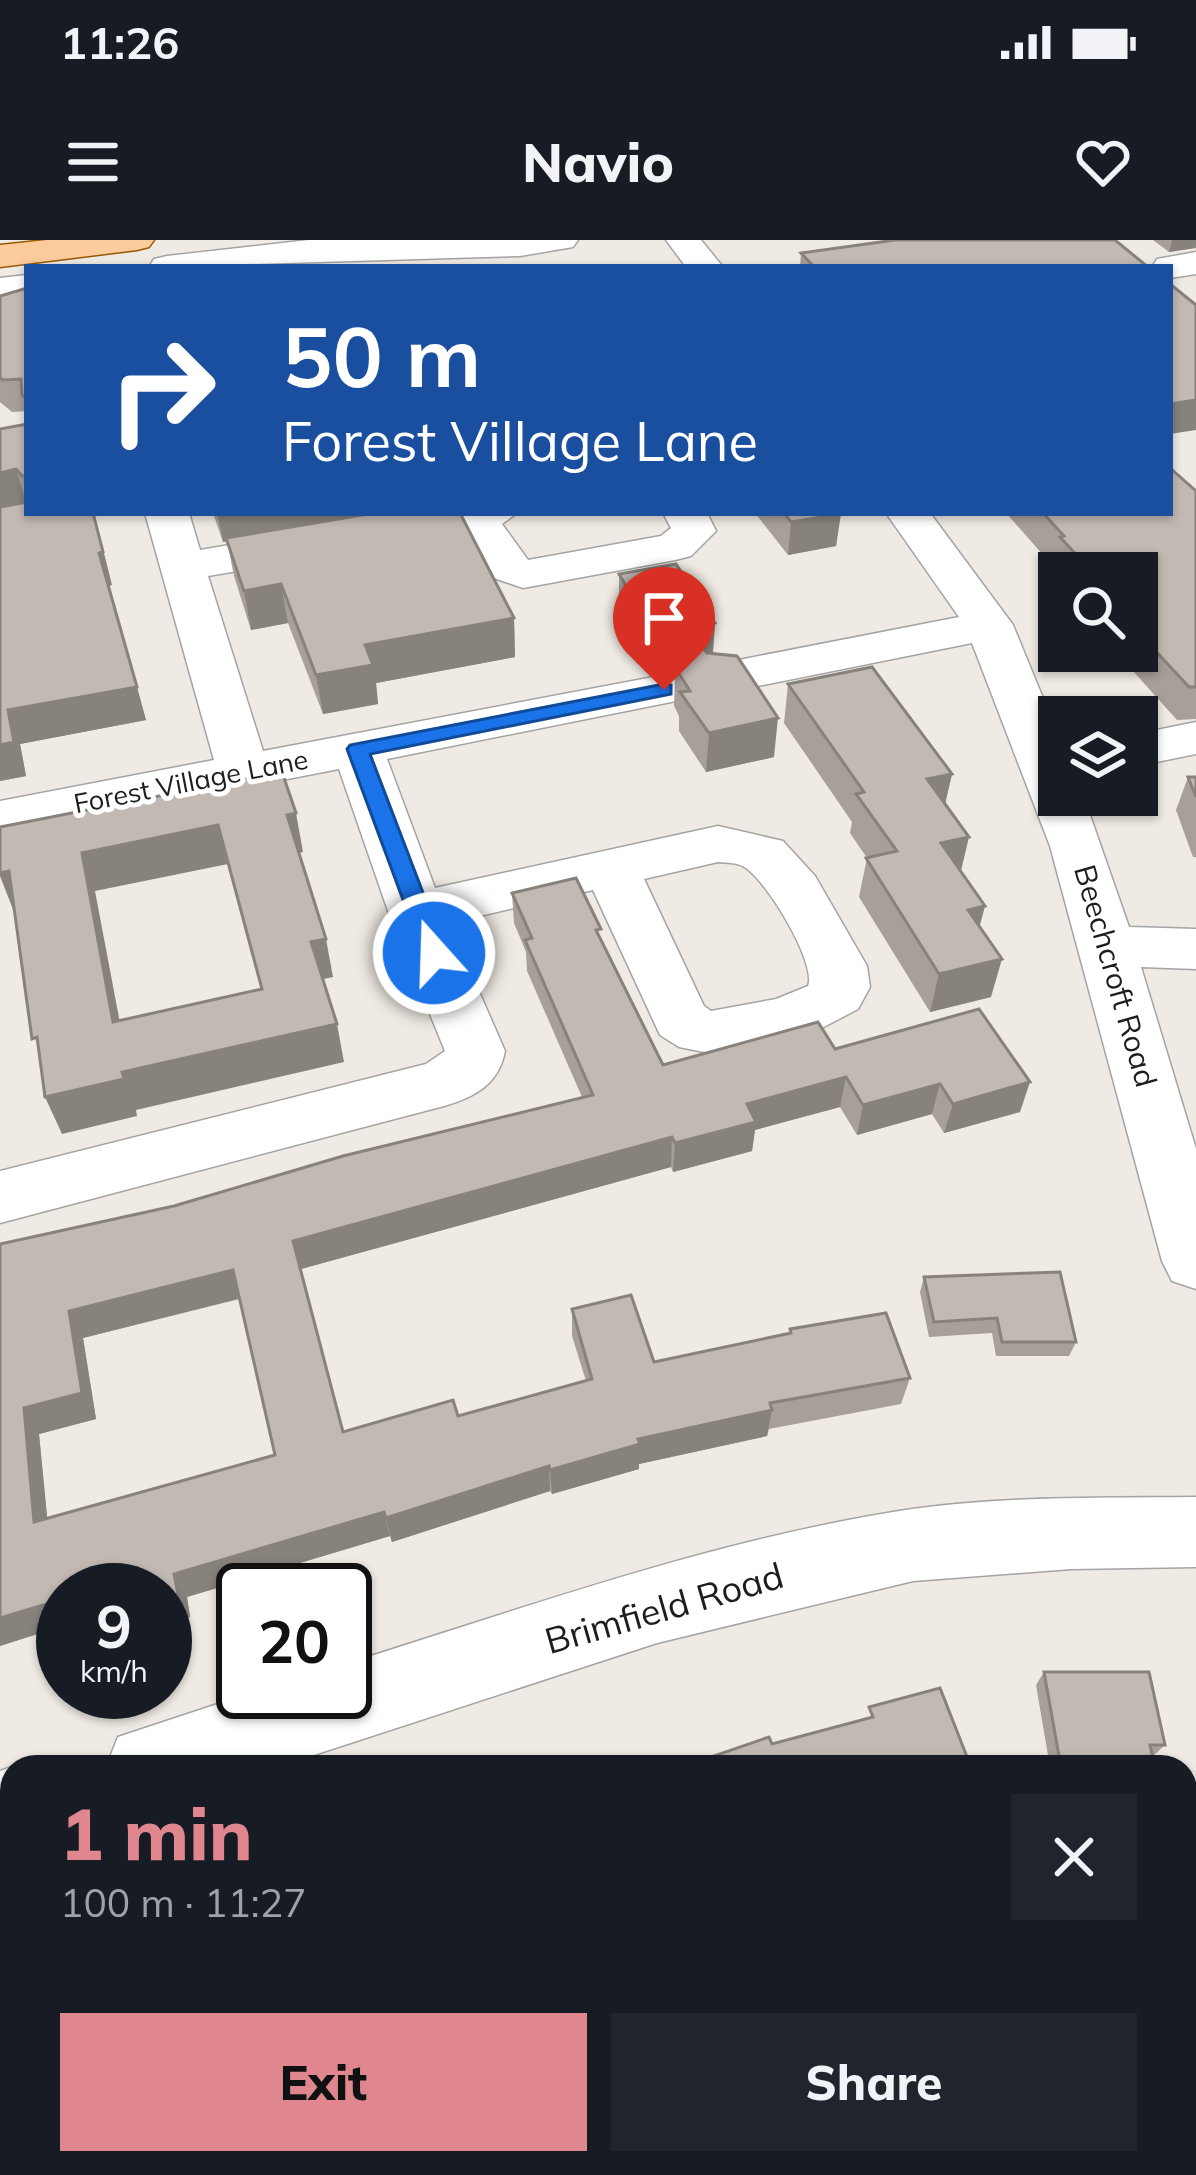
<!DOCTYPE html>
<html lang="en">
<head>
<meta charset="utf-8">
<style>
	:root { --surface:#171b24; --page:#20242c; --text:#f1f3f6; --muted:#9ea1a6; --accent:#e0868e }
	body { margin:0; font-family:Mulish,sans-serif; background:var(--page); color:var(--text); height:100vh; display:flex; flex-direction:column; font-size:45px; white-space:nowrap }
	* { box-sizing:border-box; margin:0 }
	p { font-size:39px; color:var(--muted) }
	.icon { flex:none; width:66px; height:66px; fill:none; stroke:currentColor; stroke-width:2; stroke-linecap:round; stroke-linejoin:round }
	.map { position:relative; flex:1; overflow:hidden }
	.sheet { position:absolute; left:0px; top:1515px; width:1197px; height:420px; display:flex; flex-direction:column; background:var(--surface); border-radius:36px 36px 0 0; box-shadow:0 3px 9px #0004 }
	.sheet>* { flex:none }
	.hud { position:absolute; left:24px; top:24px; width:1149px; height:252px; border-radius:0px; box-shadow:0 3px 9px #0004; background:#1a4fa0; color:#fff; overflow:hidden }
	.tools { position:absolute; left:1038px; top:312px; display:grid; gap:24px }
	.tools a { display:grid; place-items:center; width:120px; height:120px; border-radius:0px; background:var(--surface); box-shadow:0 3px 9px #0004; font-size:60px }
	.speed { position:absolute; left:36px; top:1323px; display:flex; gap:24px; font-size:60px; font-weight:700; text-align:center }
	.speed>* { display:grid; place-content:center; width:156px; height:156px; border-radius:50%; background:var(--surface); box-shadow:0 3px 9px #0004; line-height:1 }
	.speed small { font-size:30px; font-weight:400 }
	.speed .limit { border:6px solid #111; border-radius:18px; background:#fff; color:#111 }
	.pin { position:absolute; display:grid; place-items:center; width:102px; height:102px; color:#fff; margin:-123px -51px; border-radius:50% 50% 50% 0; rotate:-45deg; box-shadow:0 0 12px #0007 }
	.pin .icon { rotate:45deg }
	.me { position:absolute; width:132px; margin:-66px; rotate:340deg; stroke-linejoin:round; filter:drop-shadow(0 0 9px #0008) }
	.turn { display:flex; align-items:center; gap:42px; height:252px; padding:0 60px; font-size:54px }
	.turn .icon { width:156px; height:156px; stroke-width:2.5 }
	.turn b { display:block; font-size:84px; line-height:102px }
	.round { display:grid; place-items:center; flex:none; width:126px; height:126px; border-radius:0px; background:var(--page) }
	.overview { display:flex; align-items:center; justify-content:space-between; height:204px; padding:0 60px }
	h1 { font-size:72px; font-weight:800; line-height:90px; color:var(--accent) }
	.action { display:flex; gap:24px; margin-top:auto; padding:24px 60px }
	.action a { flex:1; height:138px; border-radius:0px; background:var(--accent); color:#111; font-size:48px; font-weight:800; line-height:138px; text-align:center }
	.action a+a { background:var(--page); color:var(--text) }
	.status { display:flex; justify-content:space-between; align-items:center; height:84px; padding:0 60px; background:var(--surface); direction:ltr }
	.status svg { height:33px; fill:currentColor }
	header { display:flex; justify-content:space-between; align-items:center; height:156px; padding:0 60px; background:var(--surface); font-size:54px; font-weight:800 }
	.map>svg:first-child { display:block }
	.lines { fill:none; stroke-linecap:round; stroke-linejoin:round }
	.minor-casing { stroke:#a4a4a4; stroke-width:3 }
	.major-casing { stroke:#975900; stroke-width:3 }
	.minor { fill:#fff; fill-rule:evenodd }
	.major { fill:#fccb9b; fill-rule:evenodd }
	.wall { fill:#a89f9a; fill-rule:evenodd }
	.shaded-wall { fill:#88827d }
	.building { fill:#c3b9b3; stroke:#88827d; stroke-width:3; fill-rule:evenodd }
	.route { fill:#1a73e8; stroke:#114b97; stroke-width:3 }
	.labels { text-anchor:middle; stroke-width:10; stroke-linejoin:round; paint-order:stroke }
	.far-street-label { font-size:27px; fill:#1d1d1d; stroke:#fff }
	.street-label { font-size:30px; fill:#1d1d1d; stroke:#fff }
	.near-street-label { font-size:36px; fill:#1d1d1d; stroke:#fff }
</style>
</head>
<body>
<div class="status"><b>11:26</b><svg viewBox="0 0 49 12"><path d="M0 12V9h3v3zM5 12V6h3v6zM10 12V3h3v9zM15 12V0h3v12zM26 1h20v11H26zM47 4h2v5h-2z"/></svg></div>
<header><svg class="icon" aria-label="menu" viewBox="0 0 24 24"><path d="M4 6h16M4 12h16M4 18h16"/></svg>Navio<svg class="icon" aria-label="heart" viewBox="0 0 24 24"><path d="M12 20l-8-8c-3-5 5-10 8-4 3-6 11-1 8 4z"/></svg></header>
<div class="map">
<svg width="1196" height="1935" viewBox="0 0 1196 1935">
	<rect width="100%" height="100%" fill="#efeae3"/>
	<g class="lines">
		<!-- minor casing -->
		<g class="minor-casing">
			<g id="minor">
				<path d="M309 0H578L573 7 520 16 149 27 154 19 167 16Z"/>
				<path d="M666 0H701L723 27H686Z"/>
				<path d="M1196 12V34L1170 38V27H1152L1157 19Z"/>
				<path d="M27 35V57L0 60V38Z"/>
				<path d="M145 273H189L200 310 419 273H517L502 284 528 320 661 296 671 288 663 273H707L716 291 691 316 675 320 523 348 488 336 463 292 208 336 263 511 664 435 681 440 689 450 681 460 387 519 435 648 718 586 783 601 815 636 867 726 870 747 858 769 818 790 719 815 679 807 660 795 593 650 449 683 505 811C499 844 475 857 444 866L0 983V931L426 824 445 811 388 671 339 529 0 595V561L214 520ZM718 622C728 623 737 622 746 628 768 643 817 724 808 746L776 759 711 771 704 766 644 639Z"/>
				<path d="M886 273H930L1013 385 1059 497V555H1083L1129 687 1196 689V729L1141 727 1196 909V1049L1172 1041 1162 1021 1050 606 972 403 723 453 706 448 699 438 706 428 723 423 959 377Z"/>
				<path d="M1196 482V514L1137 526V494Z"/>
				<path d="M1196 1257V1327L1071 1329 913 1341 657 1403 277 1527H106L118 1497 254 1452H345V1424C531 1366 719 1298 912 1269 1005 1256 1102 1258 1196 1257Z"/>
				<path d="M12 1527V1613L0 1617V1531Z"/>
			</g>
		</g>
		<!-- major casing -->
		<g class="major-casing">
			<path id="major" d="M47 0H154L149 7 137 10 0 27V5Z"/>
		</g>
		<!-- minor -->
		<use href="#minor" class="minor"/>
		<!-- major -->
		<use href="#major" class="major"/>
	</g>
	<!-- wall -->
	<g class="wall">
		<path d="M1153 0H1196V9L1195 8 1169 12Z"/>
		<path d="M801 13 1148 27H800Z"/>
		<path d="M27 48V171L12 172 0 162V56Z"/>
		<path d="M27 184V273L112 345 108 346 146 480 20 504 26 536 0 541V189Z"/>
		<path d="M1196 251V479L1177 480 1115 411H1137V333H1059V338L1051 329 1052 325 1006 273H1170Z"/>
		<path d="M213 273H460L514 378 515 417 376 443 378 464 323 474 288 383 251 390 234 336 227 301 223 302Z"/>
		<path d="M755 273H840L836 306 788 315Z"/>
		<path d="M619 334 715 383 713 414 774 517 706 532 679 491V476L674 466 675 435 654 432 619 373Z"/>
		<path d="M788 444 952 534 945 563 961 631 980 686 991 757 930 772 859 657 867 618 850 593 852 582 784 483Z"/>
		<path d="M1188 537H1196V617H1193L1176 570Z"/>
		<path d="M512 653 601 700 663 825 835 809 1020 872 944 893 932 874 857 895 840 867 755 890 752 911 673 932 671 927 301 1029 343 1192 458 1176 586 1141 572 1096V1069L654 1122 789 1094 790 1089 910 1138 901 1164 769 1189 767 1196 639 1224V1229L552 1254 550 1251 392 1302 390 1296 187 1357 190 1377 165 1384V1350L0 1406V1004L174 966 582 857 527 731 526 712 514 683ZM240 1058 275 1215 47 1278 39 1194 96 1179 83 1098Z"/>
		<path d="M924 1037 1076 1102 1069 1116H996L992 1093 929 1097 920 1052Z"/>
		<path d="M1044 1432 1165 1505 1152 1517 1155 1527H1050L1036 1445Z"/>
	</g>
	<!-- shaded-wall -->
	<g class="shaded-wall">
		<path d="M1172 0H1196V5L1195 8 1169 12Z"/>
		<path d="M1196 160V190L1170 194V164Z"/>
		<path d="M16 229 26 262 0 267V233Z"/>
		<path d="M94 273 112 345 108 346 99 313Z"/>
		<path d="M217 273H412L223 302Z"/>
		<path d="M841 274 836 306 788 315 791 282Z"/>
		<path d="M281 344 288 383 251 390 244 351Z"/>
		<path d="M514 378 515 417 376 443 378 464 323 474 316 435 365 405Z"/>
		<path d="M715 383 712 421 698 402 705 387Z"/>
		<path d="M137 447 146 480 20 504 26 536 0 541V505L8 470Z"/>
		<path d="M778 478 774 517 706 532 709 493Z"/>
		<path d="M952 534 943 573 927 539Z"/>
		<path d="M296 573 303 612 295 614 287 575Z"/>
		<path d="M218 585 228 624 95 651 127 820 113 782 82 613Z"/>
		<path d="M969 597 960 635 941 603Z"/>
		<path d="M9 631 14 672 0 636V633Z"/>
		<path d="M985 666 975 704 968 670Z"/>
		<path d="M326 699 333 737 319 740 311 702Z"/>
		<path d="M1002 719 991 757 930 772 939 734Z"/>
		<path d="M337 784 344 822 136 870 137 876 62 894 45 857 122 832Z"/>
		<path d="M846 837 840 867 755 890 752 911 673 932 675 903 747 864Z"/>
		<path d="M1030 842 1020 872 944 893 953 864Z"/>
		<path d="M940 844 932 874 857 895 863 865Z"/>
		<path d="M672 897 671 927 301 1029 293 1001Z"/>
		<path d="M233 1030 243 1058 83 1098 96 1179 39 1194 50 1306 34 1282 24 1168 69 1071Z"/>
		<path d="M772 1170 767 1196 639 1224V1229L552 1254 550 1230 638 1199Z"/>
		<path d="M549 1226 550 1251 392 1302 386 1278Z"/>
		<path d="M384 1272 390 1296 187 1357 190 1377 165 1384V1358L174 1334Z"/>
		<path d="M63 1359V1386L0 1406V1378Z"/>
		<path d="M12 1912V1920L0 1924V1916Z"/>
	</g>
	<!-- building -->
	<g class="building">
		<path d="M895 0H1115L1148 27H814L801 13Z"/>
		<path d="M1170 44 1196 65V160L1170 164Z"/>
		<path d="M27 48V159L22 155 21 139 3 140 0 138V56Z"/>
		<path d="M27 184V236H22L16 229 0 233V189Z"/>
		<path d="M1170 228 1196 251V447H1189L1137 391V333H1093L1060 297 1064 296 1043 273H1170Z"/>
		<path d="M27 262V273H93L103 312 99 313 137 447 8 470 14 502 0 505V267Z"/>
		<path d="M374 273H460L514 378 365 405 373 425 316 435 281 344 244 351 226 298Z"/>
		<path d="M784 273H840L841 274 791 282Z"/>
		<path d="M676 324 715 383 705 387 698 402 707 413 737 416 778 478 709 493 680 452 690 451 675 427 687 424 695 408 684 397 655 394 619 334Z"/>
		<path d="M872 427 952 534 927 539 969 597 941 603 985 666 968 670 1002 719 939 734 866 618 897 611 856 554 864 552 788 444Z"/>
		<path d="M282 532 296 573 287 575 326 699 311 702 337 784 122 832 124 839 45 857 37 797 32 799 9 631 0 633V587ZM218 585 262 749 113 782 82 613Z"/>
		<path d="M1188 537H1196V557Z"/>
		<path d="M576 638 601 689 596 690 663 825 818 782 835 809 979 769 1030 842 953 864 940 844 863 865 846 837 747 864 756 882 675 903 672 897 293 1001 343 1192 453 1160 458 1176 592 1139 572 1069 631 1055 654 1122 791 1093 790 1089 886 1073 910 1138 770 1163 772 1170 638 1199 640 1204 550 1230 549 1226 386 1278 384 1272 174 1334 178 1354 165 1358V1350H63V1359L0 1378V1004L174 966 343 916 593 855 525 700 532 698 512 653ZM233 1030 275 1215 34 1282 24 1168 82 1153 69 1071Z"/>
		<path d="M1060 1032 1076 1102H1002L997 1078 934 1082 924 1037Z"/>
		<path d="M1044 1432H1149L1165 1505H1150L1155 1527H1061Z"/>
		<path d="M940 1448 971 1527H682L769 1497 772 1504 873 1477 869 1467Z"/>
		<path d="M12 1744V1912L0 1916V1759L7 1756V1745Z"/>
	</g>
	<!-- route -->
	<path class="route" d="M664 444 671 445V454L370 514 446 713 434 722 425 719 347 509 350 505Z"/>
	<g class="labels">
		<!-- far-street labels -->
		<g class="far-street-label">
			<text transform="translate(191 542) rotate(-11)" y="9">Forest Village Lane</text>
		</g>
		<!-- street labels -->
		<g class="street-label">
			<text transform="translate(1115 736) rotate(74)" y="10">Beechcroft Road</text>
		</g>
		<!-- near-street labels -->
		<g class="near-street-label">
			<text transform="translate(664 1368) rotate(-16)" y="13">Brimfield Road</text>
		</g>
	</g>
</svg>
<div class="tools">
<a><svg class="icon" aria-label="search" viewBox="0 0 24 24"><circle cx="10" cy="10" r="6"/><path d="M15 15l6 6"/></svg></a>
<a><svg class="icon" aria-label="layers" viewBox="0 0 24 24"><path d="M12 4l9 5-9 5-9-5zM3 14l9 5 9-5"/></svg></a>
</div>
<div class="speed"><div>9<small>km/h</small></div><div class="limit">20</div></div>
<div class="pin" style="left:664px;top:450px;background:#d93025"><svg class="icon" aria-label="arrive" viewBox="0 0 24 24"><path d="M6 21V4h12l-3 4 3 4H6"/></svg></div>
<svg class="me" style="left:434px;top:713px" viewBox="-20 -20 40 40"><circle r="17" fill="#1a73e8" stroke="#fff" stroke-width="3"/><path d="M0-11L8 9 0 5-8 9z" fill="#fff"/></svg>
<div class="hud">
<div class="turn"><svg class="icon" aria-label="right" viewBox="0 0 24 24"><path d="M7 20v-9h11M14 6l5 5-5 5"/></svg><div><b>50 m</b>Forest Village Lane</div></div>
</div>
<section class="sheet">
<div class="overview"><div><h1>1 min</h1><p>100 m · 11:27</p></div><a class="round"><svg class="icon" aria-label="close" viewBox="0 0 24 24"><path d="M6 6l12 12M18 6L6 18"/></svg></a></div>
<div class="action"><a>Exit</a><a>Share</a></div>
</section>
</div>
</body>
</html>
